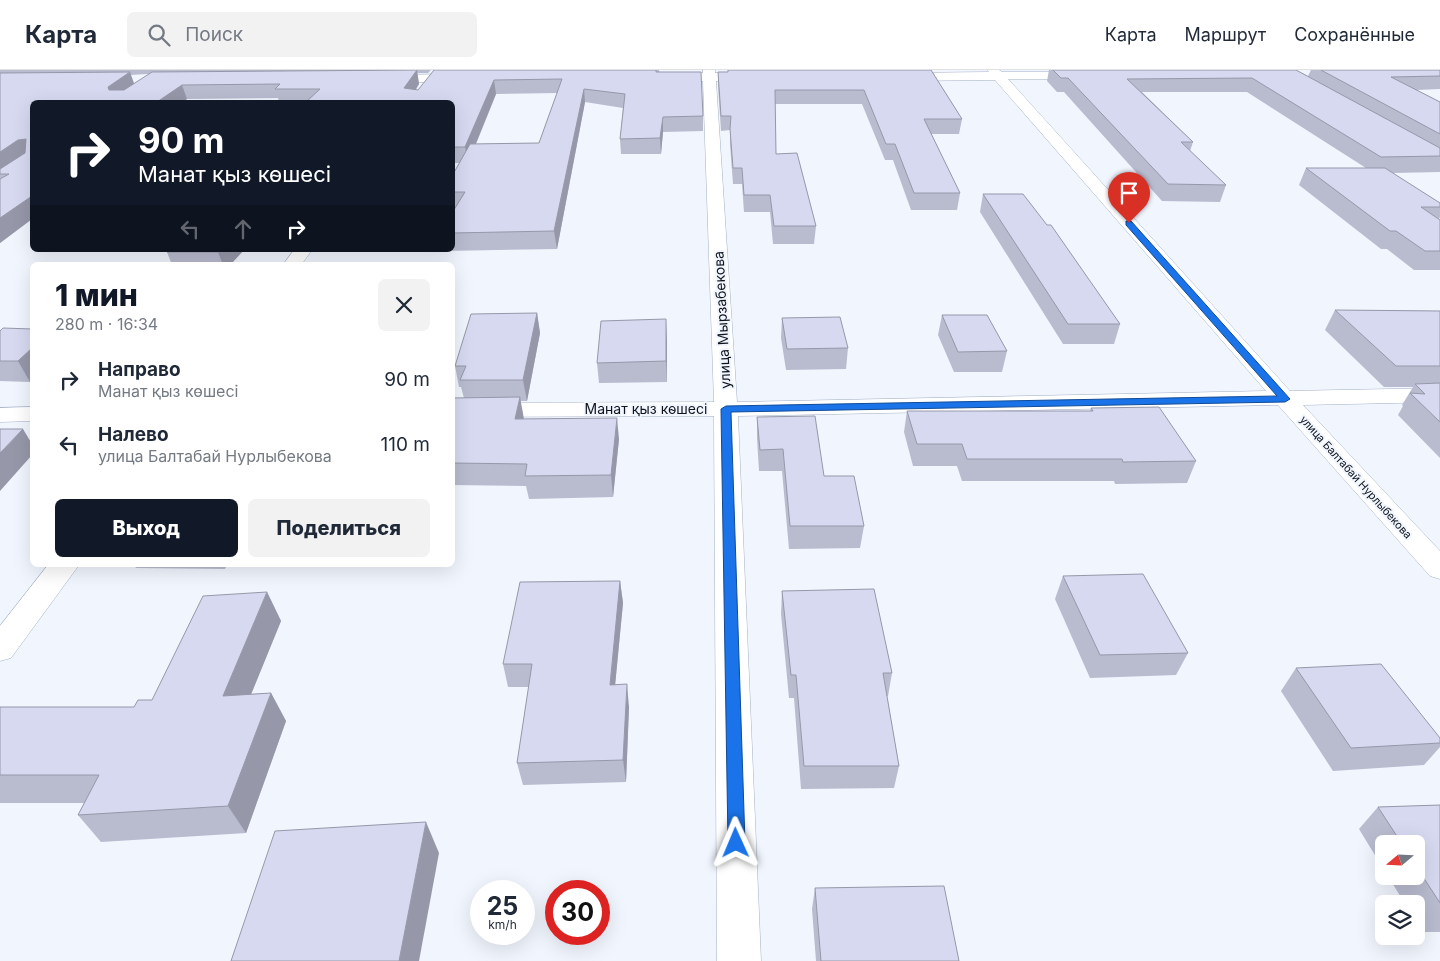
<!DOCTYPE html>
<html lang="ru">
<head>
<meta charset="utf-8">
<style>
	:root { --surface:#fff; --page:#f2f2f3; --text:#1f2937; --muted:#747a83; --line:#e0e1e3; --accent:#111827 }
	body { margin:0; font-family:Inter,sans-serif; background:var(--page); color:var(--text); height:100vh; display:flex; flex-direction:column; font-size:19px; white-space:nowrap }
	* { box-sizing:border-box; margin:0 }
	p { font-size:16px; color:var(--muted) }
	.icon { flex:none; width:28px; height:28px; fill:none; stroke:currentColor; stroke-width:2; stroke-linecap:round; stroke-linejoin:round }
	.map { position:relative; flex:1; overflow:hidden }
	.drawer { position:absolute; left:30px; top:192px; width:425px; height:305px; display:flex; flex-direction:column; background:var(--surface); border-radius:8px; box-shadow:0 5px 20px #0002 }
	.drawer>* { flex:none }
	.banner { position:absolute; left:30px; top:30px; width:425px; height:152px; border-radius:8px; box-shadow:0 5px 20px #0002; background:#111827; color:#fff; overflow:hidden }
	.needle { width:32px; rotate:251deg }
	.tools { position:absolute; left:1375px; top:765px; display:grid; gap:10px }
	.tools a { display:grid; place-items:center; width:50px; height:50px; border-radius:8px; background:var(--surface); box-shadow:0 5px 20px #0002; font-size:25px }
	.speed { position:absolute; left:470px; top:810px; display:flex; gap:10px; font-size:25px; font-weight:700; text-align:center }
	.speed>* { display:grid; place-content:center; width:65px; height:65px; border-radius:50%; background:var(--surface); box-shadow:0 5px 20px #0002; line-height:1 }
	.speed small { font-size:12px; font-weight:400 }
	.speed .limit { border:8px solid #d22; background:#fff; color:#111 }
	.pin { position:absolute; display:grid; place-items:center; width:42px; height:42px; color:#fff; margin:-51px -21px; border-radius:50% 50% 50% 0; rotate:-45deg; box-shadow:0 0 5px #0007 }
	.pin .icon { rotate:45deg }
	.me { position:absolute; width:55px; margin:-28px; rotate:359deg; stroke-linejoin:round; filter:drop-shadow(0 0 4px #0008) }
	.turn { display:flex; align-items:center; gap:18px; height:105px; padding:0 25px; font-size:22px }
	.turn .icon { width:65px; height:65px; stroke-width:2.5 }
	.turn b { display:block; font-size:35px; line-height:42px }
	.lanes { display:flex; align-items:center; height:48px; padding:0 25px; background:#0003; justify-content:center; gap:25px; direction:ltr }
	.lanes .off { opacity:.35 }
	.round { display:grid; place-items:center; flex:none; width:52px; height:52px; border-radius:8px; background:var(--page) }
	.headline { display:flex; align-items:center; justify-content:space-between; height:85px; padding:0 25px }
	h1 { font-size:30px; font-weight:800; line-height:38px; color:var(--accent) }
	.primary-button { display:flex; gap:10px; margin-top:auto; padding:10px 25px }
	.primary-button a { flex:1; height:58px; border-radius:8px; background:var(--accent); color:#fff; font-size:20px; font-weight:800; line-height:58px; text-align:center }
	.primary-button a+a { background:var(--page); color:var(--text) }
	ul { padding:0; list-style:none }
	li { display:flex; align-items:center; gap:15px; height:65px; padding:0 25px }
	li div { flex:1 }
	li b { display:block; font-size:19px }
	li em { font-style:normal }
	header { display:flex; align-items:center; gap:30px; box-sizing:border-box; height:70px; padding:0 25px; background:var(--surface); border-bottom:1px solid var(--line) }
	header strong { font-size:24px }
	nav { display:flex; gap:28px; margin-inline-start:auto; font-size:18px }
	.search { width:350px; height:45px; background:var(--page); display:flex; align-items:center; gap:12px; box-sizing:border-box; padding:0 18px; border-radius:8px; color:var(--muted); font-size:19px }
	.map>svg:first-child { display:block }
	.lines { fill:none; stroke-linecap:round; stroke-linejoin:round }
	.minor-casing { stroke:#a4b1c6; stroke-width:1 }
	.minor { fill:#fff; fill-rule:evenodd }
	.wall { fill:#b9bbcf; fill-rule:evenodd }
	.shaded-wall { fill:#9698a9 }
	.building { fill:#d7d9f1; stroke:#9698a9 }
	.route { fill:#1a73e8; stroke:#114b97 }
	.labels { text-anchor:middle; stroke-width:4; stroke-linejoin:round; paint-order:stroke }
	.far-street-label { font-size:11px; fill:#0f141b; stroke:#f0f5fe }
	.street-label { font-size:14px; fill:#0f141b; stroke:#f0f5fe }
</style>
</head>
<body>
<header>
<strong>Карта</strong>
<div class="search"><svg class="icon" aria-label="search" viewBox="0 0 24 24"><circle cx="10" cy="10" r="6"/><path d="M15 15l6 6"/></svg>Поиск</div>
<nav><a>Карта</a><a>Маршрут</a><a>Сохранённые</a></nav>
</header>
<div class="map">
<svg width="1440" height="891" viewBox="0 0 1440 891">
	<rect width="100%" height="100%" fill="#f0f5fe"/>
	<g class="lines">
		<!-- minor casing -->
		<g class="minor-casing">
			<g id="minor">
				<path d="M703 0H715V3H756L762 7 756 11H716L737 332 1266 321 995 10 899 11 893 7 899 3 989 2 987 0H999L1002 2H1090L1092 5 1090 8 1086 9H1008L1290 321 1440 318V332L1303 335 1440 481V509L1430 506 1278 335 738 346 761 891H717L714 346 452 347V333L714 332 703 11H664L658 7 664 3H703Z"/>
				<path d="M466 4 470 5 472 8 470 11 382 13 376 9 382 5Z"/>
				<path d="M294 180H312L301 195H283Z"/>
				<path d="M32 337V351L0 352V338Z"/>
				<path d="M48 495H79L11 588 0 591V556Z"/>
			</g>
		</g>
		<!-- minor -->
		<use href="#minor" class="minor"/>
	</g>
	<!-- wall -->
	<g class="wall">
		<path d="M0 0H431L428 3H417L419 14 416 20H418L444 0H659V1L703 46V61L663 62 661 84H621L620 69 623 38 585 32 557 179 444 181 452 180V143L455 139H452V106L460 93H452V32H279L278 28 187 29 182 32H32V149L0 173ZM147 4H149L134 14 130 5ZM557 23 539 73 476 74 496 24Z"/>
		<path d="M931 0 962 49 959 64H931L960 123 957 140H911L893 90H885L862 34H775L776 84 816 156 814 174H773L770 142H744L742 114H733L730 74V60L721 61 718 15V2Z"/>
		<path d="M1049 0H1296L1308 6 1311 0H1440V19L1417 20 1440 32V102L1392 103 1440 133V147L1439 149 1440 150V200H1414L1387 179H1381L1299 115 1306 98H1366L1247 22H1142L1193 72 1190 81 1226 115 1220 132 1162 131 1064 22H1057L1047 11Z"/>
		<path d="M983 124 1047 155 1120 254 1114 274H1063L980 142Z"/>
		<path d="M244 180 230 195H172L167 182Z"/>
		<path d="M1335 240 1440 241V388L1398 345 1403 336 1402 335 1413 317H1384L1325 260Z"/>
		<path d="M537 243 540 263 527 331H520L523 349 619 369 613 427 529 429 526 416 452 415V328H464L461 317H459L455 296Z"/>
		<path d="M942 245 1007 281 1002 302H954L938 265Z"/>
		<path d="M782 248 848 278 846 299 786 300 781 268Z"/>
		<path d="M32 259V309L30 312 0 311V261Z"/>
		<path d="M667 270V312L599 313 597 293Z"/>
		<path d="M1091 338 1196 391 1187 413 1115 414 1114 411H962L957 396H913L904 362 907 341H1090Z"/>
		<path d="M757 347 824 406 864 456 860 478 789 479 782 401H759L757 368Z"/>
		<path d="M134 495H227L225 499 136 498Z"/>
		<path d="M1063 506 1188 583 1176 605 1090 608 1055 529Z"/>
		<path d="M620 511 623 533 615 615 629 637 626 712 523 715 517 693 529 617H508L503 594Z"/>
		<path d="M782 521 892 603 888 626H887L899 696 894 718 801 719 794 628H789L781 544Z"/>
		<path d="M267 522 281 551 251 624 271 623 286 651 246 763 101 772 78 745 84 733H0V637H134L152 630Z"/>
		<path d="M1296 598 1440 673V677L1424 695 1333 701 1281 621Z"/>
		<path d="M1440 735V862H1422L1416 853V834H1405L1388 806H1416V774H1384V800L1359 759 1378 737Z"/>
		<path d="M815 818 959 891H816L812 839Z"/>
	</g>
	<!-- shaded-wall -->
	<g class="shaded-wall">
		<path d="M417 0 419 14 407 32 404 18Z"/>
		<path d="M130 2 135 16 114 30 108 17Z"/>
		<path d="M494 10 496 24 468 93 465 77Z"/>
		<path d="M182 15 187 29 182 32H157Z"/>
		<path d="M584 19 585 32 557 179 554 161Z"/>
		<path d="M663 47V62L661 84 660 68Z"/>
		<path d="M26 69 32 83 0 103V82L18 70Z"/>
		<path d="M32 126V149L0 173V148Z"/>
		<path d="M220 180H244L230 195H223L218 182Z"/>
		<path d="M537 243 540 263 527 331 523 310Z"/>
		<path d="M666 249 667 270V312L666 291Z"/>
		<path d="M32 278V309L30 312 18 291Z"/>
		<path d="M520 327 524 349 519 371 515 349Z"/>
		<path d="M617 348 619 369 613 427 611 405Z"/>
		<path d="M23 359 32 374V385L0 421V383Z"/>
		<path d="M620 511 623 533 613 637 610 615Z"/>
		<path d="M267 522 281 551 239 654 223 626Z"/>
		<path d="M627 614 629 637 626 712 623 690Z"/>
		<path d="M271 623 286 651 246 763 228 736Z"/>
		<path d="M426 752 439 783 419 891H399Z"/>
	</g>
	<!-- building -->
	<g class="building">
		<path d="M417 0 404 18 418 20 434 0H656V2H701L703 46 663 47 660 68 620 69 625 24 584 19 554 161 452 163V143L465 122H452V106L470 74 539 73 562 9 494 10 465 77H452V32H306L320 19H275L280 14 182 15 157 32H32V126L0 148V109L9 104H0V99L25 83 26 69 18 70 0 82V3L130 2 108 17 109 20H124L152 2Z"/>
		<path d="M728 0H931L962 49H924L960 123H914L895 74H886L864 20H775L776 84 797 83 816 156H774L770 125H744L742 98H733L730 59 731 46H721L718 2H728Z"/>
		<path d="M1053 0H1296L1440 78V86L1381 87 1252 8 1127 9 1193 72H1181L1226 115 1168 114 1068 8H1061Z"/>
		<path d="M1321 0H1440V6L1391 7 1440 32V64Z"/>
		<path d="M1306 98H1385L1440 133V137H1421L1440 150V181H1425L1396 161H1390Z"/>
		<path d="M983 124H1023L1047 155H1051L1120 254H1068Z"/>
		<path d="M169 180H220L218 182H167Z"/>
		<path d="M1335 240 1440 241V296H1396Z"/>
		<path d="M537 243 523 310H460L466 296H455L471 244Z"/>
		<path d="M942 245H987L1007 281 958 282Z"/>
		<path d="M840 247 848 278 787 279 782 248Z"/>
		<path d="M666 249V291L597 293 601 251Z"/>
		<path d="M3 258 32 259V278L18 291H0V261Z"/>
		<path d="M1440 313V352L1410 323 1425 324 1415 314Z"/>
		<path d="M520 327 515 349 617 348 611 405 525 406 527 394 452 393 453 328Z"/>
		<path d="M1159 337 1196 391 1123 392 1122 389H967L962 374H917L907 341H1093L1091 338Z"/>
		<path d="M815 346 824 406H854L864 456H790L783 379 760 380 757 347Z"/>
		<path d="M0 359H23L0 383Z"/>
		<path d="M1143 504 1188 583 1100 585 1063 506Z"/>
		<path d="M620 511 610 615 627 614 623 690 517 693 532 594H503L520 512Z"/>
		<path d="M874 519 892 603H883L899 696H804L796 605H791L782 521Z"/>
		<path d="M267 522 223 626 271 623 228 736 78 745 99 705H0V637H134L138 630H152L203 526Z"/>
		<path d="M1381 594 1440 668V673L1351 678 1296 598Z"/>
		<path d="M1440 735V833L1416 796V774H1402L1378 737Z"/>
		<path d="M426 752 399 891H231L275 761Z"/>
		<path d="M944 816 959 891H821L815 818Z"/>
	</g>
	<!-- route -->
	<path class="route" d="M1126 151H1131L1290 329 1285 332 731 342 745 773 742 778 736 780 731 778 728 773 721 339 726 336 1277 326 1126 155Z"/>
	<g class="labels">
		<!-- far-street labels -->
		<g class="far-street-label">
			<text transform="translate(1356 407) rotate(48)" y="4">улица Балтабай Нурлыбекова</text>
		</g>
		<!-- street labels -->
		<g class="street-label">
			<text transform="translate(722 250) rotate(-93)" y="5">улица Мырзабекова</text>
			<text x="646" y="344">Манат қыз көшесі</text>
		</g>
	</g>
</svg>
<div class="tools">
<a><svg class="needle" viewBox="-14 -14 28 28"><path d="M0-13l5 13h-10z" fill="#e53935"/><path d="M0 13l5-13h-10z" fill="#747a83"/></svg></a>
<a><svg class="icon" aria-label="layers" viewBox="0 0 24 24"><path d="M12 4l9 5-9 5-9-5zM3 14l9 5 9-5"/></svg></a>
</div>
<div class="speed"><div>25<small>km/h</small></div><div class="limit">30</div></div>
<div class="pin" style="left:1129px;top:153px;background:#d93025"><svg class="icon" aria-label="arrive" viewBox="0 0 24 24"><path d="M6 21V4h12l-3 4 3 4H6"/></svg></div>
<svg class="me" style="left:736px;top:773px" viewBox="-20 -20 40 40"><path d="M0-17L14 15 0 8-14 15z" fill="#1a73e8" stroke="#fff" stroke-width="4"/></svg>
<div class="banner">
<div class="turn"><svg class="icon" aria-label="right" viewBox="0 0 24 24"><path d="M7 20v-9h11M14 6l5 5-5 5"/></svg><div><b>90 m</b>Манат қыз көшесі</div></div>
<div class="lanes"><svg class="icon off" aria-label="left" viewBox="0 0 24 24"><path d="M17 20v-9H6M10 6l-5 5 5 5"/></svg><svg class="icon off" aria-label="ahead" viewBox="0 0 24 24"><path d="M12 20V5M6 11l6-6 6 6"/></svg><svg class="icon" aria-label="right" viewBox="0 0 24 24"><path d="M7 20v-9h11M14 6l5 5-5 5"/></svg></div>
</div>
<section class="drawer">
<div class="headline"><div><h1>1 мин</h1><p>280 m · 16:34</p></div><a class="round"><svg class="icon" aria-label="close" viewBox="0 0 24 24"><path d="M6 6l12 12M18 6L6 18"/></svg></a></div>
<ul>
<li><svg class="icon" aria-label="right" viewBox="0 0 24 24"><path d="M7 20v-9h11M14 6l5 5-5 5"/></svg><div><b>Направо</b><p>Манат қыз көшесі</p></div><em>90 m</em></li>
<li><svg class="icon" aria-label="left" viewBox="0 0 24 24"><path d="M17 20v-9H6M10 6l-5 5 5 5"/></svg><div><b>Налево</b><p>улица Балтабай Нурлыбекова</p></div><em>110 m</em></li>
</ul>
<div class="primary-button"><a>Выход</a><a>Поделиться</a></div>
</section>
</div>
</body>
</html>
